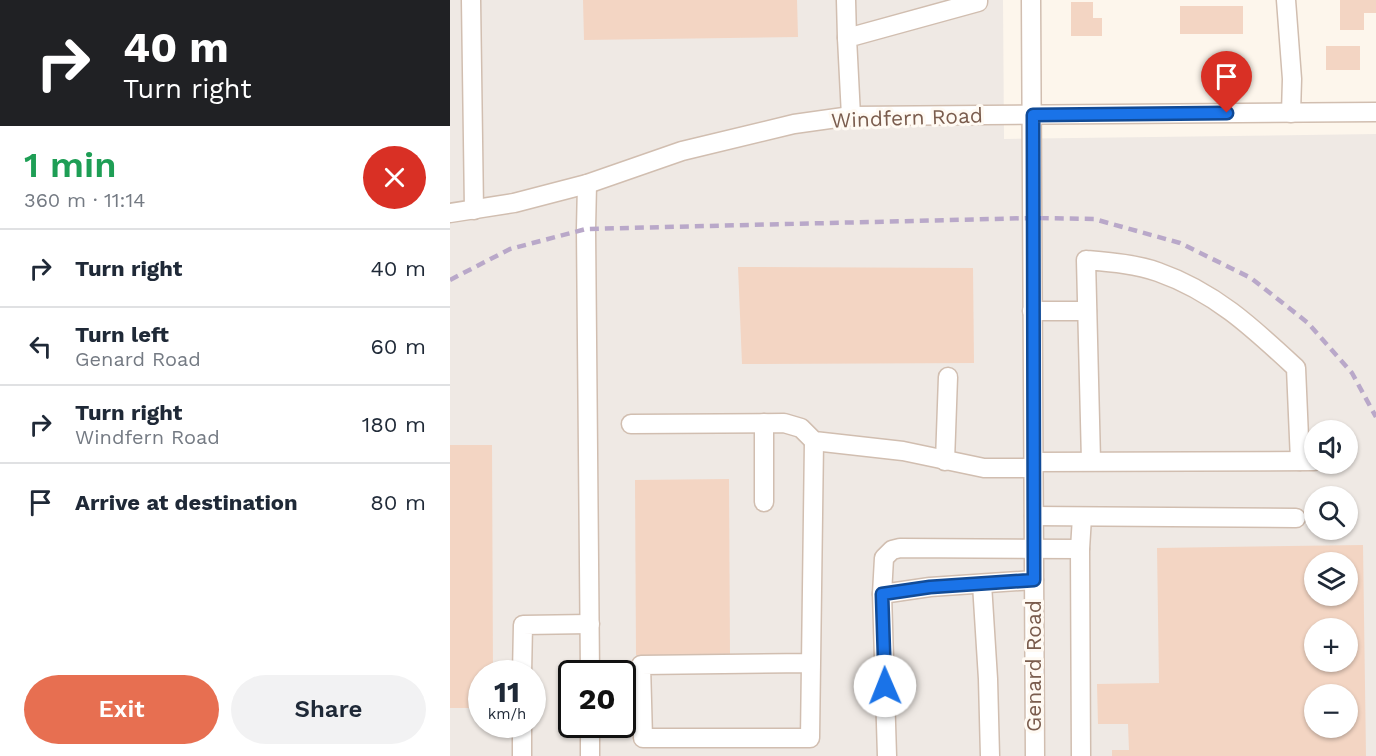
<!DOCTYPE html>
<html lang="en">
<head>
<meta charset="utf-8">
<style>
	:root { --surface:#fff; --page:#f2f2f3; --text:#1f2937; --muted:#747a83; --line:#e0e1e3; --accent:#e76f51 }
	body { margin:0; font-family:"Work Sans",sans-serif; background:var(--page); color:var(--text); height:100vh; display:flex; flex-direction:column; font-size:22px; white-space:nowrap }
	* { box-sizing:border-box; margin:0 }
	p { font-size:20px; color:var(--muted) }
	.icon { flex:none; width:33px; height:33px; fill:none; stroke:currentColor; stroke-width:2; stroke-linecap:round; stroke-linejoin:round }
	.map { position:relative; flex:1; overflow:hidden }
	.drawer { display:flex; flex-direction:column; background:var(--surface); width:450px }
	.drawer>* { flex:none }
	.top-card { background:#202124; color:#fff; overflow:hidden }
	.buttons { position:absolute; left:854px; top:420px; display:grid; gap:12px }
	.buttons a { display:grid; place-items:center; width:54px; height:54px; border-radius:50%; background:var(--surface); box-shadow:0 2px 4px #0004; font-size:30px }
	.speed { position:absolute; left:18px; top:660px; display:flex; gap:12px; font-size:30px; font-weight:700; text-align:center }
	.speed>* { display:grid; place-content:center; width:78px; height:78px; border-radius:50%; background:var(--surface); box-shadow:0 2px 4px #0004; line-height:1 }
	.speed small { font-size:15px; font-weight:400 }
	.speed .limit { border:3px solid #111; border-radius:9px; background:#fff; color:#111 }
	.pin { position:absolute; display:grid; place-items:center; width:51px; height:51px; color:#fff; margin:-62px -26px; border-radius:50% 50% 50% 0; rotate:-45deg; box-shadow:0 0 6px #0007 }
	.pin .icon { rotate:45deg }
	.me { position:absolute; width:66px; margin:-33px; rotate:359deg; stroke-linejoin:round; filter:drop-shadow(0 0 4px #0008) }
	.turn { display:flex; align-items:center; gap:21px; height:126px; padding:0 24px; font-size:27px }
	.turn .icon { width:78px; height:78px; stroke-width:2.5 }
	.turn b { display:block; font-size:42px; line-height:51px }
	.round { display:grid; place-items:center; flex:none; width:63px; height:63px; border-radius:32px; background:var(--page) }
	.overview { display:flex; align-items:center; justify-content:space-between; height:102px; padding:0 24px }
	h1 { font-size:36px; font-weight:600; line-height:45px; color:#1e9e55 }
	.action { display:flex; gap:12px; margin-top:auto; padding:12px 24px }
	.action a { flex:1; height:69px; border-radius:36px; background:var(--accent); color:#fff; font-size:24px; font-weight:600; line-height:69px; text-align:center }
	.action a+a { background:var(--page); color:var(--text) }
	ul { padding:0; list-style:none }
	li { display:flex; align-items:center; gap:18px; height:78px; padding:0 24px; border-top:2px solid var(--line) }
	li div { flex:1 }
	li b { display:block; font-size:22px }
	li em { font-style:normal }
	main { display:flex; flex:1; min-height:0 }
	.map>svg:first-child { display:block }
	.industrial { fill:#efe9e4; fill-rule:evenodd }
	.building { fill:#f3d5c3; fill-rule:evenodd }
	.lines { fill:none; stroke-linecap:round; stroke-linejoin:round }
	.minor-casing { stroke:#d1beb0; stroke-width:21 }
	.minor { stroke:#fff; stroke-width:18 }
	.rail { stroke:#b9a8c9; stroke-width:4.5; stroke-dasharray:9 6; stroke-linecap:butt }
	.route-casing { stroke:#114b97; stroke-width:15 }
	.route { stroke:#1a73e8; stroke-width:10 }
	.labels { text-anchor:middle; stroke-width:6; stroke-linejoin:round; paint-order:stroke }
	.street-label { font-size:21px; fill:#7a5c4d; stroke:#fffaf3 }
</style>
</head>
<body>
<main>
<section class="drawer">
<div class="top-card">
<div class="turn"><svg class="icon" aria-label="right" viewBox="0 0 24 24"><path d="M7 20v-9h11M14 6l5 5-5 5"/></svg><div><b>40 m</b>Turn right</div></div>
</div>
<div class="overview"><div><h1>1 min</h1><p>360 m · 11:14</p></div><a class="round" style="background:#d93025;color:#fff"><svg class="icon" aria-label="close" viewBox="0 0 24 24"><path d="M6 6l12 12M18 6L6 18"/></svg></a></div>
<ul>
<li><svg class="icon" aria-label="right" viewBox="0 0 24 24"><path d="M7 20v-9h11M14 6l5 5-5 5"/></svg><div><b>Turn right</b></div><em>40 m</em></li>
<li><svg class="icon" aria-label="left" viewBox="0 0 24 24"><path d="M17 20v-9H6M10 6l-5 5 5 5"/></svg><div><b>Turn left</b><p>Genard Road</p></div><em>60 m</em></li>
<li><svg class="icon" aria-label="right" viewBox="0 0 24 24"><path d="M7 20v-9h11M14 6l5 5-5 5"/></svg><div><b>Turn right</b><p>Windfern Road</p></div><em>180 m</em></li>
<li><svg class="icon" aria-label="arrive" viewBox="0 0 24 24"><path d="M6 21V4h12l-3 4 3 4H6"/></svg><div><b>Arrive at destination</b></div><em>80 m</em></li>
</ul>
<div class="action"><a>Exit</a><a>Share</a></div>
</section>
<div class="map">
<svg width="926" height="756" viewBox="0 0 926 756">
	<rect width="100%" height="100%" fill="#fdf6ec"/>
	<!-- industrial -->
	<path class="industrial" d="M0 0H553L554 139 926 134V756H0ZM864 430H897V464H864ZM864 496H897V530H864ZM864 562H897V596H864ZM864 628H897V662H864ZM32 674H82V724H32ZM122 674H172V724H122ZM864 694H897V728H864Z"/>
	<!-- building -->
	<g class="building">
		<path d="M133 0H347L348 37 134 40Z"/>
		<path d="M890 0H926V13H914V30H890Z"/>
		<path d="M621 2H643V18H652V36H621Z"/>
		<rect x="730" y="6" width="63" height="28"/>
		<rect x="876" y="46" width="34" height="24"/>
		<path d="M288 267 523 268 524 363 292 364Z"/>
		<path d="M0 445H42L43 674H32V708H0Z"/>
		<path d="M279 479 280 655H186L185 480Z"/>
		<path d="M913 545 916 756H662V750H679L678 724H648L647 684 709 683 707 548ZM864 562H897V596H864ZM864 628H897V662H864ZM864 694H897V728H864Z"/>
	</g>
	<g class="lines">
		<!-- minor casing -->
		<g class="minor-casing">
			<g id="minor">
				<path d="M21 0 24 210"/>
				<path d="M396 0 397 38"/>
				<path d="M581 0 585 756"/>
				<path d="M836 0 842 79 841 113"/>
				<path d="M401 116 397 38 528 2V0"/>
				<path d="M137 184 136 229 140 674"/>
				<path d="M0 213 64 203 137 184 232 151 344 124 401 116 926 112"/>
				<path d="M582 311H637"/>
				<path d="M314 423V502"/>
				<path d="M181 424 334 423 351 428 364 441 453 451 534 468H584"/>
				<path d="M495 461 498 377"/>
				<path d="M641 461 636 260C659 262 686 264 708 272 765 292 803 328 846 368L850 461"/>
				<path d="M584 462 864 461"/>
				<path d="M584 516 846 518"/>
				<path d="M532 584 538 679 540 756"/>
				<path d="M432 594 480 587 584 580"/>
				<path d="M361 663 191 665 193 738H360L364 441"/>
				<path d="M72 674 73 625 140 624"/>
				<path d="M140 724V756"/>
				<path d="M72 756V724"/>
				<path d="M437 756 432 594 434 558 442 550 450 548 630 549"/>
				<path d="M631 756 630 549 632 517"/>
			</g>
		</g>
		<!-- minor -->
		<use href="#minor" class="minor"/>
		<!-- rail -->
		<path class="rail" d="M0 280 60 249 136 229 582 218 644 219 730 243 801 278 858 323 902 373 926 417"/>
	</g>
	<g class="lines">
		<!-- route casing -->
		<g class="route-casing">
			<path id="route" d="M435 686 432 594 480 587 584 580 583 115 777 113"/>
		</g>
		<!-- route -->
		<use href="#route" class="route"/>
	</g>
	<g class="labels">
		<!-- street labels -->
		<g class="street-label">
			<text transform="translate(457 118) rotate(-2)" y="7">Windfern Road</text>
			<text transform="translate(584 666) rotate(-90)" y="7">Genard Road</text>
		</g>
	</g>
</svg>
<div class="buttons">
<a><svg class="icon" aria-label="sound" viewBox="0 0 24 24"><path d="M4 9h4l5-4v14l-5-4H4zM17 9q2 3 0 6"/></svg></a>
<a><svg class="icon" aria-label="search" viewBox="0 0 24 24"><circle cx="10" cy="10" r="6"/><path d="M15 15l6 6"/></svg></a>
<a><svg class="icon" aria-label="layers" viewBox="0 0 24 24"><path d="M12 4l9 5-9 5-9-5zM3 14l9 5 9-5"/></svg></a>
<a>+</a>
<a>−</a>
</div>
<div class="speed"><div>11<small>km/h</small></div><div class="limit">20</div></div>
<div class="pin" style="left:777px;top:113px;background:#d93025"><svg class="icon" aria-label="arrive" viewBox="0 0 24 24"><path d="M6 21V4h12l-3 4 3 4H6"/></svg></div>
<svg class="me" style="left:435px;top:686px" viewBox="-20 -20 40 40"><circle r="19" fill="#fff"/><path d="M0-13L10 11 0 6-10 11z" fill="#1a73e8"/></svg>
</div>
</main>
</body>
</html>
